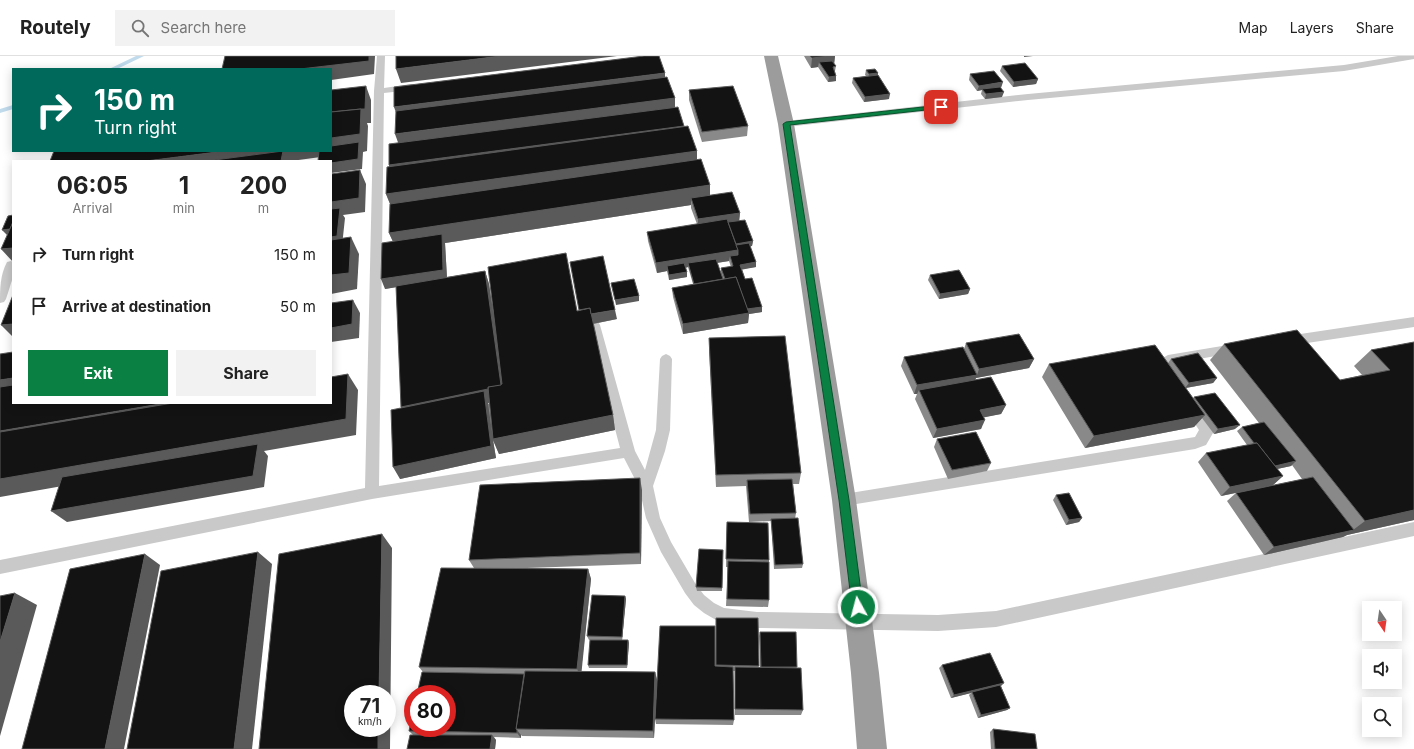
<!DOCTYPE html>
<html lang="en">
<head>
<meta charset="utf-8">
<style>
	:root { --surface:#fff; --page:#f2f2f2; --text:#222; --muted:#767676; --line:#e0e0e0; --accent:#0b8043 }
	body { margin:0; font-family:Inter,sans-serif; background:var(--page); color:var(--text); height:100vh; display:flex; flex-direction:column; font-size:15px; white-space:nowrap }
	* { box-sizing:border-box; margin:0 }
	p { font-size:13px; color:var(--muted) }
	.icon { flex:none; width:22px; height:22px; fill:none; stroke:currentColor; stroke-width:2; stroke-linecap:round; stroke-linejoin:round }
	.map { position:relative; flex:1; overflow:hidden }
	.panel { position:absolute; left:12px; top:104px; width:320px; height:244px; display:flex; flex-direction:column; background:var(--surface); border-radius:0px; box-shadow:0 2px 10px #0003 }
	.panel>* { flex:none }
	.hud { position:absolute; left:12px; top:12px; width:320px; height:84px; border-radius:0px; box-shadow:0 2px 10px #0003; background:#00695c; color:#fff; overflow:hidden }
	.needle { width:26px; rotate:167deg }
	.tools { position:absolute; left:1362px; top:545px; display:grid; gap:8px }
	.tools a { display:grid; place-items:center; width:40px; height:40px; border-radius:0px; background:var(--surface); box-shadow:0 2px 10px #0003; font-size:20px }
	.speed { position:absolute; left:344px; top:629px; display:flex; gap:8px; font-size:20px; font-weight:700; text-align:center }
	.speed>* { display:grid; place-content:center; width:52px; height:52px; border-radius:50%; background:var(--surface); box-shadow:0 2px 10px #0003; line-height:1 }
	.speed small { font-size:10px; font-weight:400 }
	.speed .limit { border:6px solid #d22; background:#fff; color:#111 }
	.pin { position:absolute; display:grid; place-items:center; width:34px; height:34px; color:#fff; margin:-17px; border-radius:8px; box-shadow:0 2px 6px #0006 }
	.me { position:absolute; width:44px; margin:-22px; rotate:353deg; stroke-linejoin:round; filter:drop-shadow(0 0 3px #0008) }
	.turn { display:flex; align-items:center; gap:14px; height:84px; padding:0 16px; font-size:18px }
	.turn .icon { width:52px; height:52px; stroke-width:2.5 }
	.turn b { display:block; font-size:28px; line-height:34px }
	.eta { display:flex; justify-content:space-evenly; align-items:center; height:68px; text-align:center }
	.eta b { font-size:24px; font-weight:700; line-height:28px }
	.button { display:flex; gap:8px; margin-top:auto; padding:8px 16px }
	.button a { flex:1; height:46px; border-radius:0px; background:var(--accent); color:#fff; font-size:16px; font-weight:700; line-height:46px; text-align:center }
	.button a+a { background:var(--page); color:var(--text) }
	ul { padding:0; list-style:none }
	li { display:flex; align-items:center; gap:12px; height:52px; padding:0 16px }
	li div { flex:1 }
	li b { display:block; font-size:15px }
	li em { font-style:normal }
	header { display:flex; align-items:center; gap:24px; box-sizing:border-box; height:56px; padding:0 20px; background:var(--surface); border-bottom:1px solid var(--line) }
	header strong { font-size:19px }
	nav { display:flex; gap:22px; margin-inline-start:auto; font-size:14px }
	.search { width:280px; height:36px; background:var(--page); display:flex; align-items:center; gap:10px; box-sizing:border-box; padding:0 14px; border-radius:0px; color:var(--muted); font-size:15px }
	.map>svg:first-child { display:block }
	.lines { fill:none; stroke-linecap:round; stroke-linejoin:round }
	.stream { fill:#c1dbed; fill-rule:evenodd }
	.service { fill:#c9c9c9; fill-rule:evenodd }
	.trunk { fill:#9c9c9c; fill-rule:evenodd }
	.wall { fill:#898989; fill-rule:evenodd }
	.shaded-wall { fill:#5a5a5a }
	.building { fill:#131313; stroke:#5a5a5a }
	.route { fill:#0b8043; stroke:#07532c }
</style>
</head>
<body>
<header>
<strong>Routely</strong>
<div class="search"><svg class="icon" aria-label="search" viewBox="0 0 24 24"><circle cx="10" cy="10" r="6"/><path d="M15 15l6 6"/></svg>Search here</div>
<nav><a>Map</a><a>Layers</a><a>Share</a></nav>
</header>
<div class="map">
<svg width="1414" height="693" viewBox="0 0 1414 693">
	<rect width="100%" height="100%" fill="#fff"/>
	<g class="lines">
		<!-- stream -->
		<g class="stream">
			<path d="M136 0H144L117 13H109Z"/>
			<path d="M13 49V53L0 57V53Z"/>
		</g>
		<!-- service -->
		<g class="service">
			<path d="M377 0H385L384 32 411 28 416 31 411 34 384 37 379 430 620 392 588 269 590 266 594 264 598 266 600 269 635 395 645 414 656 374 660 303 662 300 666 298 670 300 672 303 670 374 665 395 653 430 660 462 671 486 695 527 704 539 714 547 724 552 757 556 938 559 996 555 1414 466V480L996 571 938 575 757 572 722 567 716 564 704 557 694 549 685 537 661 496 646 462 639 431 624 402 372 443 0 518V504L365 432 374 35Z"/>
			<path d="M1398 0H1414V3L1344 15 1028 44 786 71 781 68 786 65 1028 38 1344 9Z"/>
			<path d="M11 205 13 206V221L6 243 4 246 0 247C0 233 0 219 7 206Z"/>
			<path d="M1414 261V271L1287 290 1283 288 1281 285 1283 282 1287 280Z"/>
			<path d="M1234 288 1238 290 1240 293 1238 296 1171 308 1170 311 1176 320 1174 324C1166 326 1162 319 1158 312L1161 303 1168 299Z"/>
			<path d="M1191 346 1196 347 1213 373V377L1206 389 1195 393 844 450 839 448 837 444 839 440 844 438 1195 381 1199 374 1184 351 1186 347Z"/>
		</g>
		<!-- trunk -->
		<path class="trunk" d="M764 0H778L794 68 856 444 879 617 887 693H857L851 617 832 444 778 68Z"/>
	</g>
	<!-- wall -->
	<g class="wall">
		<path d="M804 0H835L834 8 836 10 835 15 836 25 828 26 818 11 811 12Z"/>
		<path d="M1002 10 1038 23 1036 28 1013 31 1000 15Z"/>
		<path d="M866 14 878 17V19L889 43 864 46 852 27 853 22 866 20 865 19Z"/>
		<path d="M970 18 1001 32H1000L1002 41 985 43 981 38 982 34 977 35 969 24Z"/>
		<path d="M665 21 675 42V51L684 71 710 139 740 157 739 165 753 185 752 190H750L756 206V211L742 213 745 223 762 251V256L749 258 748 267 683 278 673 241 672 232 693 228 688 211 686 212 687 221 669 224 667 215 657 217 648 185 647 176 697 168 691 152V149L445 187 447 221 485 215 489 228 494 259 577 255 617 263 593 268 613 359 615 374 499 398 493 384 496 402 400 423 402 352 396 231 385 233 393 186 389 177 390 148 386 138 389 110V109L398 87ZM729 205 731 211 721 212V217L717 207ZM488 347H489L492 372 489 348Z"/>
		<path d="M689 34 748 70 747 80 702 86 689 44Z"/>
		<path d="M930 219 970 233 968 238 939 243 928 224Z"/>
		<path d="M709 282 801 417 799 428H793L796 457 795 463 803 508 802 512 774 513 771 465 749 466 746 430 716 431 709 295Z"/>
		<path d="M1414 286V464L1347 479 1343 481 1264 499 1227 445 1236 437 1302 423 1292 409 1291 410 1277 413 1283 420 1273 429 1221 440 1198 406 1206 397 1247 389 1237 375 1242 371 1259 367 1210 304 1224 288 1340 324 1362 319 1354 310 1371 294Z"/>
		<path d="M966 287 1034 303 1029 312 976 322 975 324 1006 349 1001 358 984 361 981 373 933 382 915 343 917 338H914L901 310 904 301 964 293Z"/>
		<path d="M1171 303 1217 322 1213 327 1186 332 1193 342 1194 341 1235 373 1214 378 1202 362 1194 371 1085 392 1042 321 1049 308 1168 307Z"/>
		<path d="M937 383 991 407 987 415 948 423 934 391Z"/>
		<path d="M642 434 641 508 527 512 588 513 591 523 581 615 655 616 657 624 654 682 522 680 521 679V682L494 681 496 684 495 693H407L413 679 409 675 423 616 419 611 474 512 469 504Z"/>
		<path d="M1056 439 1082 462 1079 466 1066 469 1053 444Z"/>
		<path d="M727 466 769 504V544L768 551 726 550 728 511H726Z"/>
		<path d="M723 494 722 535H697L696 531Z"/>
		<path d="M625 540 626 543 622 584H589L587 580Z"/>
		<path d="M716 562 759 610 758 611H760L759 580 760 576 797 612 803 654 801 659H735V615H733L734 664 733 669 656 668 655 663 715 610Z"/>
		<path d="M628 584 629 587 627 612H589L588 609Z"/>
		<path d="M942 609 1001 630 1010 652 1007 654 978 662 969 639 971 637 951 642 939 612Z"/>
		<path d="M993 673 1037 693H991L990 676Z"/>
	</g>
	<!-- shaded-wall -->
	<g class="shaded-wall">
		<path d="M369 0H375L374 18 331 24V13H300Z"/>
		<path d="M501 0H617L401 27 396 13Z"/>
		<path d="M830 0H835L834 9 819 6 818 11 811 12 812 2Z"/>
		<path d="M1024 0H1033L1024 1Z"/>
		<path d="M665 17V31L399 65 394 51Z"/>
		<path d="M878 17 877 22 868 23 869 18Z"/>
		<path d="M836 20V25L828 26 829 21Z"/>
		<path d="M1038 23 1036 28 1013 31 1014 26Z"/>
		<path d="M1003 26 1001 32 983 34 982 33V34L977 35 979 30Z"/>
		<path d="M366 30 371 44V67H367L368 70 367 95 363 96 362 113 331 117V107L358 96 291 105H146L225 95H331V82Z"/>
		<path d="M1004 36 1002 41 985 43 986 38Z"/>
		<path d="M890 38 889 43 864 46 865 41Z"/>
		<path d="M675 42V56L400 92 395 78Z"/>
		<path d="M684 70 394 123 389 109Z"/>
		<path d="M697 95V113L393 155 386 138Z"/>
		<path d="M360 114 366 128 365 156 343 159 345 162 342 190 331 192V146Z"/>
		<path d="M710 129V147L691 142V149L445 187 447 223 385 233 381 223 397 194 389 177Z"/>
		<path d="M740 157 739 166 698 173V163Z"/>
		<path d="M13 173 7 179 2 174Z"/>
		<path d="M351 181 359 198 357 233 331 238V219Z"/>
		<path d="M753 185 752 190 736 193 734 188Z"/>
		<path d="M13 192V206L1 193Z"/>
		<path d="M738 194 737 203 730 200 729 205 689 211 688 207V211L668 215 667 210V215L657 217 656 207Z"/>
		<path d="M756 206V211L740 214V209Z"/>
		<path d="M485 215 489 228 506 343 488 347 493 383 613 359 615 374 499 398 493 384 496 402 400 423 393 411 408 363 401 351Z"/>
		<path d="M687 216V221L669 224V219Z"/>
		<path d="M970 233 968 238 939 243 940 238Z"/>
		<path d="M639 240V245L616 249 615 244Z"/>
		<path d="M353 244 360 257 359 282 331 286V272Z"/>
		<path d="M762 251V256L749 258 748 267 683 278V268L746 253Z"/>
		<path d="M615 254 617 263 582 270 580 260Z"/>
		<path d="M13 268V281L1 269Z"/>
		<path d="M1034 303 1029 312 976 322 973 328 919 334 917 338H914L917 329 977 319 979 313Z"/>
		<path d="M348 318 358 334 356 379 264 395 268 400 264 431 67 466 51 455 256 396 0 441V423Z"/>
		<path d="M13 322V337L0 340V324Z"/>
		<path d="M1217 322 1213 327 1185 332 1189 327Z"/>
		<path d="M166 347H195L0 390V375Z"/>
		<path d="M1006 349 1001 358 976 363 980 354Z"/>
		<path d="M1205 359 1194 371 1085 392 1094 380Z"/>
		<path d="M985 364 981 373 933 382 937 373Z"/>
		<path d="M1240 369 1235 373 1214 378 1218 373Z"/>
		<path d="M1296 405 1291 410 1267 415 1272 411Z"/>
		<path d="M1283 420 1273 429 1221 440 1230 431Z"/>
		<path d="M640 422 642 434 641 508 640 497Z"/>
		<path d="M1414 454V464L1347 479 1343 481 1264 499 1274 491 1353 474 1365 465Z"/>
		<path d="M1082 462 1079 466 1066 469 1069 464Z"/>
		<path d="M382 478 392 492 390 693H378V672H387V638H379Z"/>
		<path d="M258 496 272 508 252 693H234Z"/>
		<path d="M145 498 160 509 124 693H105Z"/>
		<path d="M588 513 591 523 581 621 577 613Z"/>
		<path d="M15 537 37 549 0 680V586Z"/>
		<path d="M625 540 626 543 622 584V581Z"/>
		<path d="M628 584 629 587 627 612V609Z"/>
		<path d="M655 616 657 624 654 682 653 675Z"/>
		<path d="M1004 627 1001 630 972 636 971 637 951 642 954 639Z"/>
		<path d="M1010 652 1007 654 978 662 981 659Z"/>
		<path d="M517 674 521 679V682L517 677Z"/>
		<path d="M492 679 496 684 495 693H490Z"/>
	</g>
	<!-- building -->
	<g class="building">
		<path d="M225 0H369V5L300 13H222Z"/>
		<path d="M396 0H501L396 13Z"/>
		<path d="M644 0H659L665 17 394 51V31Z"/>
		<path d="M810 0H830L812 2Z"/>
		<path d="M832 5 836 10 833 11 836 20 829 21 819 6Z"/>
		<path d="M1025 7 1038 23 1014 26 1002 10Z"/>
		<path d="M875 13 878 17 869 18 866 14Z"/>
		<path d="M994 15 1003 26 979 30 970 18Z"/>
		<path d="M878 19 890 38 865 41 853 22Z"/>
		<path d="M667 21 675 42 395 78 396 55Z"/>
		<path d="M366 30 365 53H361L331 56V34Z"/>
		<path d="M733 30 748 70 702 76 689 34Z"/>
		<path d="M1000 31 1004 36 986 38 982 33Z"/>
		<path d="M678 51 684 70 389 109V88Z"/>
		<path d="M361 53 360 78 331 82V56Z"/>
		<path d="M688 70 697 95 386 138 387 111Z"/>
		<path d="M359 86 358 103 331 107V105H318L319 95H331V90Z"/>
		<path d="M54 95H225L146 105H50Z"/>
		<path d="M283 95 281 105H207Z"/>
		<path d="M701 103 710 129 389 177 390 148Z"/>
		<path d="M360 114 359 142 331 146V118Z"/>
		<path d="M732 136 740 157 698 163 691 142Z"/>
		<path d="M340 152 337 180 331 181V153Z"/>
		<path d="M13 159V166L10 173 2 174 8 160Z"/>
		<path d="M727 163 738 194 656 207 647 176Z"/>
		<path d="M745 164 753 185 736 188 728 166Z"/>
		<path d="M13 166V192L1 193Z"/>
		<path d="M442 178 443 214 381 223 382 187Z"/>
		<path d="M351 181 349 217 331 219V184Z"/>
		<path d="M749 187 756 206 740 209 745 223 752 222 762 251 747 253 736 221 725 223 721 212 733 210 730 200 738 199V194L736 189Z"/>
		<path d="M566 197 577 255 590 252 613 359 493 383 488 331 502 328 488 211Z"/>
		<path d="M603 200 615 254 591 258 590 252 579 254 570 206Z"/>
		<path d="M716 203 723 223 694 228 688 207Z"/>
		<path d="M684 207 687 216 669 219 667 210Z"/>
		<path d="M959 214 970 233 940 238 930 219Z"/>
		<path d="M485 215 501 329 488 331V333L401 351 396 230Z"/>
		<path d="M736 221 749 257 683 268 672 232Z"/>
		<path d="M634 223 639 240 615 244 611 227Z"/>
		<path d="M13 239V268L1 269Z"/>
		<path d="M353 244 352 268 331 272V247Z"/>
		<path d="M1297 274 1340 324 1390 314 1371 294 1414 286V454L1365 465 1224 288Z"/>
		<path d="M1019 278 1034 303 979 313 966 287Z"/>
		<path d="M785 280 801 417 716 419 709 282Z"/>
		<path d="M1155 289 1205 359 1094 380 1049 308Z"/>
		<path d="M963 291 977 319 917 329 904 301Z"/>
		<path d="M13 296V322L0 324V298Z"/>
		<path d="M1198 297 1217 322 1189 327 1171 303Z"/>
		<path d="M348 318 346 363 0 423V376L173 347H331V321Z"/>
		<path d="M991 321 1006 349 980 354 985 364 937 373 919 334Z"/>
		<path d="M13 329V347H166L0 375V331Z"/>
		<path d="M484 335 491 390 393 411 391 354Z"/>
		<path d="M1215 337 1240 369 1218 373 1194 341Z"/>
		<path d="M1264 366 1296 405 1275 410 1257 387H1254L1242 371Z"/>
		<path d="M976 376 991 407 952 414 937 383Z"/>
		<path d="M1257 387 1283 420 1230 431 1206 397Z"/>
		<path d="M258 388 253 420 51 455 62 421Z"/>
		<path d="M1313 421 1354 474 1274 491 1236 437Z"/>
		<path d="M640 422V497L469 504 480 429Z"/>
		<path d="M792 423 796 457 750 458 747 424Z"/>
		<path d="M1069 437 1082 462 1069 464 1056 439Z"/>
		<path d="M798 462 803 508 775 509 771 463Z"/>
		<path d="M727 466 768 467 769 504 726 503Z"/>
		<path d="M382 478 379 638H353V672H378V693H259L279 498Z"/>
		<path d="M699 493 723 494 722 532 696 531Z"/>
		<path d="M258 496 234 693H127L161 515Z"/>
		<path d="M145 498 105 693H22L70 513Z"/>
		<path d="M728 505 769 506V544L727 543Z"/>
		<path d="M441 512 588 513 577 613 419 611Z"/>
		<path d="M15 537 0 586V540Z"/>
		<path d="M592 539 625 540 622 581 587 580Z"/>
		<path d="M716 562H758L759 610 716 609Z"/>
		<path d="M660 570H715V610L733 611 734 664 655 663Z"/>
		<path d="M760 576H796L797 611H761Z"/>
		<path d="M590 584H628L627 609H588Z"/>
		<path d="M990 597 1004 627 954 639 942 609Z"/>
		<path d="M735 611 801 612 803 654 735 653Z"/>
		<path d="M525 615 655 616 653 675 516 673Z"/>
		<path d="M422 616 524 618 516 673 517 674V677L409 675 413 656V672H447V638H417Z"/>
		<path d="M1000 629 1010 652 981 659 972 636Z"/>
		<path d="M993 673 1035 678 1037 693H995Z"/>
		<path d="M410 679H492L490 693H407Z"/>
	</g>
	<!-- route -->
	<path class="route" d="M941 49 945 51 944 52 790 69 849 444 863 551 862 555 858 557 854 555 852 551 839 444 783 68 786 66Z"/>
</svg>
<div class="tools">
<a><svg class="needle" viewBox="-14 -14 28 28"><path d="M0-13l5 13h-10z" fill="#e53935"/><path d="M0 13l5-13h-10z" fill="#767676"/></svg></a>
<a><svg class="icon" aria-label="sound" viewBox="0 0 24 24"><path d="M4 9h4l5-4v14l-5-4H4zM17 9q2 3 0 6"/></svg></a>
<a><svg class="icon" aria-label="search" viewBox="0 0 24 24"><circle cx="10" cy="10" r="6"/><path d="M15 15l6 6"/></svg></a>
</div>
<div class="speed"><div>71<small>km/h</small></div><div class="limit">80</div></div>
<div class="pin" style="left:941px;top:51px;background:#d93025"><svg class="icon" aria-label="arrive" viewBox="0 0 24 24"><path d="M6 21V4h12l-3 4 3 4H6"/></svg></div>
<svg class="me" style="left:858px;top:551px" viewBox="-20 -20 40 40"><circle r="17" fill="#0b8043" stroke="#fff" stroke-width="3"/><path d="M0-11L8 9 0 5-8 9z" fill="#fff"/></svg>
<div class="hud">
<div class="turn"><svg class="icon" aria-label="right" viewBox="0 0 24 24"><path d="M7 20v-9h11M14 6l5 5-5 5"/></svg><div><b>150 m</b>Turn right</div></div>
</div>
<section class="panel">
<div class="eta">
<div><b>06:05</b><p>Arrival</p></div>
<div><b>1</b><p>min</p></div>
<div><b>200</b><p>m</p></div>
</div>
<ul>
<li><svg class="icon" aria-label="right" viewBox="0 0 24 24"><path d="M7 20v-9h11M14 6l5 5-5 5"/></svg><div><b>Turn right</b></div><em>150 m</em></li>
<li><svg class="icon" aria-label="arrive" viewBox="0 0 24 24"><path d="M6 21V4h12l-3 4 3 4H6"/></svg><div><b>Arrive at destination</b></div><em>50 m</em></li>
</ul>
<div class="button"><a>Exit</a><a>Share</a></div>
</section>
</div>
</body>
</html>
